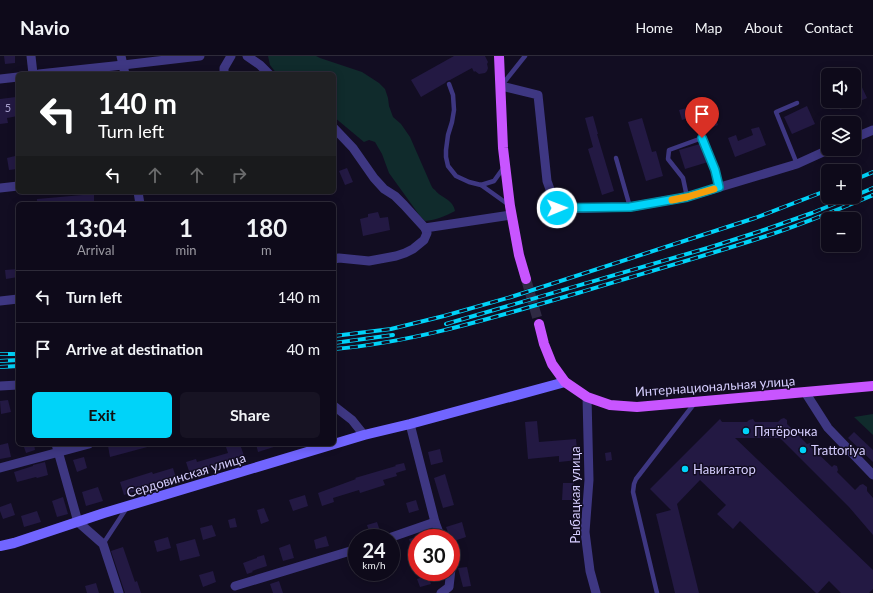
<!DOCTYPE html>
<html lang="en">
<head>
<meta charset="utf-8">
<style>
	:root { --surface:#0e0a1a; --page:#171323; --text:#f1f3f6; --muted:#9b9aa2; --line:#2e2b39; --accent:#00d3f9 }
	body { margin:0; font-family:Lato,sans-serif; background:var(--page); color:var(--text); height:100vh; display:flex; flex-direction:column; font-size:15px; white-space:nowrap }
	* { box-sizing:border-box; margin:0 }
	p { font-size:13px; color:var(--muted) }
	.icon { flex:none; width:22px; height:22px; fill:none; stroke:currentColor; stroke-width:2; stroke-linecap:round; stroke-linejoin:round }
	.map { position:relative; flex:1; overflow:hidden }
	.sheet { position:absolute; left:16px; top:146px; width:320px; height:244px; display:flex; flex-direction:column; background:var(--surface); border-radius:6px; box-shadow:0 2px 10px #0003,0 0 0 1px var(--line) }
	.sheet>* { flex:none }
	.hud { position:absolute; left:16px; top:16px; width:320px; height:122px; border-radius:6px; box-shadow:0 2px 10px #0003,0 0 0 1px var(--line); background:#202124; color:#fff; overflow:hidden }
	.fabs { position:absolute; left:821px; top:12px; display:grid; gap:8px }
	.fabs a { display:grid; place-items:center; width:40px; height:40px; border-radius:6px; background:var(--surface); box-shadow:0 2px 10px #0003,0 0 0 1px var(--line); font-size:20px }
	.speed { position:absolute; left:348px; top:473px; display:flex; gap:8px; font-size:20px; font-weight:700; text-align:center }
	.speed>* { display:grid; place-content:center; width:52px; height:52px; border-radius:50%; background:var(--surface); box-shadow:0 2px 10px #0003,0 0 0 1px var(--line); line-height:1 }
	.speed small { font-size:10px; font-weight:400 }
	.speed .limit { border:6px solid #d22; background:#fff; color:#111 }
	.pin { position:absolute; display:grid; place-items:center; width:34px; height:34px; color:#fff; margin:-41px -17px; border-radius:50% 50% 50% 0; rotate:-45deg; box-shadow:0 0 4px #0007 }
	.pin .icon { rotate:45deg }
	.me { position:absolute; width:44px; margin:-22px; rotate:89deg; stroke-linejoin:round; filter:drop-shadow(0 0 3px #0008) }
	.turn { display:flex; align-items:center; gap:14px; height:84px; padding:0 16px; font-size:18px }
	.turn .icon { width:52px; height:52px; stroke-width:2.5 }
	.turn b { display:block; font-size:28px; line-height:34px }
	.lanes { display:flex; align-items:center; height:38px; padding:0 16px; background:#0003; justify-content:center; gap:20px; direction:ltr }
	.lanes .off { opacity:.35 }
	.eta { display:flex; justify-content:space-evenly; align-items:center; height:68px; text-align:center }
	.eta b { font-size:24px; font-weight:700; line-height:28px }
	.button { display:flex; gap:8px; margin-top:auto; padding:8px 16px }
	.button a { flex:1; height:46px; border-radius:6px; background:var(--accent); color:#111; font-size:16px; font-weight:700; line-height:46px; text-align:center }
	.button a+a { background:var(--page); color:var(--text) }
	ul { padding:0; list-style:none }
	li { display:flex; align-items:center; gap:12px; height:52px; padding:0 16px; border-top:1px solid var(--line) }
	li div { flex:1 }
	li b { display:block; font-size:15px }
	li em { font-style:normal }
	header { display:flex; align-items:center; gap:24px; box-sizing:border-box; height:56px; padding:0 20px; background:var(--surface); border-bottom:1px solid var(--line) }
	header strong { font-size:19px }
	nav { display:flex; gap:22px; margin-inline-start:auto; font-size:14px }
	.map>svg:first-child { display:block }
	.green { fill:#102b2c }
	.building { fill:#231943 }
	.lines { fill:none; stroke-linecap:round; stroke-linejoin:round }
	.primary-tunnel { stroke:#2f2a43; stroke-width:10; stroke-dasharray:10 5; stroke-linecap:butt }
	.lane { stroke:#3e3782; stroke-width:4.5 }
	.street { stroke:#3e3782; stroke-width:9 }
	.secondary { stroke:#7165ff; stroke-width:10 }
	.primary { stroke:#c855ff; stroke-width:10 }
	.rail-casing { stroke:#00d3f9; stroke-width:4 }
	.rail { stroke:#120d22; stroke-width:2.5; stroke-dasharray:8; stroke-linecap:butt }
	.route-casing { stroke:#0089a2; stroke-width:10 }
	.route { stroke:#00d3f9; stroke-width:7 }
	.slow { stroke:#f59e0b; stroke-width:7 }
	.poi-dot { fill:#00d3f9; stroke:#120d22; stroke-width:1.5 }
	.labels { text-anchor:middle; stroke-width:3; stroke-linejoin:round; paint-order:stroke }
	.number-label { font-size:11px; fill:#a9a1d0 }
	.street-label { font-size:13px; fill:#d6ceff; stroke:#120d22 }
	.poi-label { font-size:13px; fill:#d6ceff; stroke:#120d22; text-anchor:start }
</style>
</head>
<body>
<header>
<strong>Navio</strong>
<nav><a>Home</a><a>Map</a><a>About</a><a>Contact</a></nav>
</header>
<div class="map">
<svg width="873" height="537" viewBox="0 0 873 537">
	<rect width="100%" height="100%" fill="#120d22"/>
	<!-- green -->
	<g class="green">
		<path d="M268 0H316L320 2 362 16 379 27 385 33 388 42 389 50 393 61 401 68 410 81 431 129C432 131 433 133 435 134 441 142 453 143 455 155 446 160 436 164 425 165L420 160 389 117 382 98 375 86 369 84 364 86 334 61V18H277L270 9Z"/>
		<path d="M873 358V379L854 361Z"/>
	</g>
	<!-- building -->
	<g class="building">
		<path d="M4 0H15V7L5 8Z"/>
		<path d="M454 0H485L488 6 487 8 488 12 487 15 485 17 479 18 475 15 474 16 472 12 450 24 447 25 445 27 421 41 411 24Z"/>
		<path d="M860 27 867 42 840 54 836 45H854V30Z"/>
		<path d="M16 41 18 60 7 62 8 67 0 68V43Z"/>
		<path d="M713 47 716 57H713L718 69 710 72 703 57 682 64 679 54 691 51V53Z"/>
		<path d="M807 50 815 68 792 78 784 61Z"/>
		<path d="M593 60 598 78H597L614 135 602 139 588 93 593 91 585 62Z"/>
		<path d="M642 62 652 96 656 95 663 120 646 125 628 66Z"/>
		<path d="M759 71 766 89 735 101 728 82 736 79 738 85 753 79 751 73Z"/>
		<path d="M700 88 708 106 685 113 679 94Z"/>
		<path d="M15 100 17 113 9 114 7 102Z"/>
		<path d="M347 112 353 126 345 129 339 115Z"/>
		<path d="M94 138V148H37V143Z"/>
		<path d="M378 156 380 162 388 161 390 174 363 180 360 163 368 161V158Z"/>
		<path d="M18 213V221L6 223 5 214Z"/>
		<path d="M8 344 11 356 1 358 0 345Z"/>
		<path d="M784 362 787 364V368L807 388 810 387 812 389V392L832 411 834 409 837 410 838 414 837 416 855 434 860 429 863 428 867 431V435L873 442V479L849 451 780 382H735L873 514V533L869 537H841L829 525 818 537H816L740 465 733 473 717 458 726 449 700 424 677 448 699 537H675L656 458 671 454 650 433 720 363 722 366H747L749 364 753 363 755 366H778L781 363Z"/>
		<path d="M537 365 539 386 576 383 578 404 559 406V400L528 403 525 366Z"/>
		<path d="M854 376 873 394V406L848 382Z"/>
		<path d="M8 387 11 401 0 403V389Z"/>
		<path d="M23 388H34L35 394 26 397Z"/>
		<path d="M114 388H151V390L110 401 108 390Z"/>
		<path d="M236 388H240L244 400 220 407 221 408 190 418 186 406 196 403 197 406 228 397 226 391Z"/>
		<path d="M256 388H280V389L258 396Z"/>
		<path d="M440 393 443 406 431 409 428 396Z"/>
		<path d="M611 396 612 404 606 405 605 397Z"/>
		<path d="M84 401 87 412 77 416 73 404Z"/>
		<path d="M45 406 48 419 37 422 36 421 17 426 14 416 33 410V409Z"/>
		<path d="M404 407 406 414 396 417 397 420 383 424 385 429 360 437 359 434 333 442 334 446 322 450 318 437 356 423 355 422 396 410 395 409Z"/>
		<path d="M173 412 176 422 124 439 120 426 152 416 153 418Z"/>
		<path d="M445 418 454 449 443 452 434 422Z"/>
		<path d="M563 427H574L573 444H562Z"/>
		<path d="M98 431 103 445 86 450 82 436Z"/>
		<path d="M305 439 308 450 293 455 289 444Z"/>
		<path d="M63 441 68 458 57 461 52 445Z"/>
		<path d="M416 444 419 454 409 457 406 447Z"/>
		<path d="M11 447 15 459 3 463 0 455V451Z"/>
		<path d="M264 452 269 465 261 468 257 454Z"/>
		<path d="M37 455 41 466 24 471 21 460Z"/>
		<path d="M235 462 237 471 230 472 228 464Z"/>
		<path d="M377 466 380 475 370 478 367 469Z"/>
		<path d="M462 466 466 481 451 486V482H450L446 471Z"/>
		<path d="M212 469 216 480 203 484 200 472Z"/>
		<path d="M326 480 329 490 316 493 314 484Z"/>
		<path d="M168 481 171 492 157 496 154 485Z"/>
		<path d="M417 481V503H416L409 483Z"/>
		<path d="M195 483 200 500 180 505 176 488Z"/>
		<path d="M290 488 294 502 283 505 279 492Z"/>
		<path d="M123 491 135 526 137 525 141 537H125L111 495Z"/>
		<path d="M264 499 267 510 252 515 253 516 247 518 243 507 257 502V501Z"/>
		<path d="M467 511 471 530 463 531 458 512Z"/>
		<path d="M213 515 216 526 203 531 199 519Z"/>
		<path d="M428 519 431 528 420 531 417 523Z"/>
		<path d="M279 525 283 537H273L270 528Z"/>
		<path d="M96 527 99 537H87L85 530Z"/>
	</g>
	<g class="lines">
		<!-- primary-tunnel -->
		<path class="primary-tunnel" d="M526 223 539 268"/>
		<!-- lane -->
		<g class="lane">
			<path d="M449 28 453 39 454 54 452 66 448 79 446 94V101L448 110 456 120 469 126 481 129 494 125 504 111"/>
			<path d="M502 29 525 0"/>
			<path d="M797 47 776 56 797 108"/>
			<path d="M616 102 630 151"/>
			<path d="M481 129 509 149"/>
			<path d="M687 141 683 122 668 103 669 94 702 82 715 114 719 131"/>
			<path d="M103 488 126 453"/>
			<path d="M657 537 633 436 634 428 636 423 694 348"/>
		</g>
		<!-- street -->
		<g class="street">
			<path d="M31 0 33 18"/>
			<path d="M121 0 125 18"/>
			<path d="M247 0 260 9 269 18"/>
			<path d="M39 18 123 9 200 0"/>
			<path d="M224 18V12L231 0"/>
			<path d="M0 23 18 21"/>
			<path d="M501 30 538 39 547 125 557 153 630 151 687 141 797 108 830 93"/>
			<path d="M334 72 353 92 374 122 384 133 395 140 404 149 425 172 427 177 424 184 413 193 405 197 396 200 369 205 339 202 334 203"/>
			<path d="M854 82 873 74"/>
			<path d="M0 132 18 130"/>
			<path d="M138 136 140 148"/>
			<path d="M425 172 511 159"/>
			<path d="M0 245 18 243"/>
			<path d="M0 330 18 329"/>
			<path d="M805 336 828 372 873 419"/>
			<path d="M587 341 589 424 585 476 590 515 596 537"/>
			<path d="M334 350 352 364 364 379"/>
			<path d="M410 368 435 466 441 482"/>
			<path d="M56 388 78 466 103 488 119 537"/>
			<path d="M0 412 89 388"/>
			<path d="M389 482 435 466"/>
			<path d="M235 530 357 493"/>
			<path d="M441 537 449 531 451 513"/>
		</g>
		<!-- secondary -->
		<path class="secondary" d="M0 490 14 487 104 457 364 379 410 368 565 326"/>
		<!-- primary -->
		<g class="primary">
			<path d="M499 0 503 92 510 150 519 199 526 223"/>
			<path d="M539 268 544 288 552 308 565 326 587 341 610 349 637 351 873 330"/>
		</g>
		<!-- rail casing -->
		<g class="rail-casing">
			<g id="rail">
				<path d="M854 124 873 116"/>
				<path d="M854 140 873 132"/>
				<path d="M446 268 711 191 761 175 812 157 851 141"/>
				<path d="M334 280 391 273 444 260 511 241 755 162 828 134"/>
				<path d="M334 287 393 279"/>
				<path d="M334 293C417 286 498 260 578 237 640 218 702 201 763 181 800 169 837 154 873 139"/>
				<path d="M0 298H18"/>
				<path d="M0 305 18 304"/>
				<path d="M0 311 18 310"/>
			</g>
		</g>
		<!-- rail -->
		<use href="#rail" class="rail"/>
	</g>
	<g class="lines">
		<!-- route casing -->
		<g class="route-casing">
			<path id="route" d="M557 152 630 151 687 141 719 131 715 114 702 82"/>
		</g>
		<!-- route -->
		<use href="#route" class="route"/>
		<!-- slow -->
		<path class="slow" d="M672 144 687 141 714 133"/>
	</g>
	<!-- markers -->
	<g class="poi-dot">
		<circle cx="746" cy="375" r="4"/>
		<circle cx="803" cy="394" r="4"/>
		<circle cx="685" cy="413" r="4"/>
	</g>
	<g class="labels">
		<!-- number labels -->
		<g class="number-label">
			<text x="8" y="56">5</text>
		</g>
		<!-- street labels -->
		<g class="street-label">
			<text transform="translate(715 330) rotate(-4)" y="5">Интернациональная улица</text>
			<text transform="translate(186 419) rotate(-17)" y="5">Сердовинская улица</text>
			<text transform="translate(575 439) rotate(-90)" y="5">Рыбацкая улица</text>
		</g>
		<!-- poi labels -->
		<g class="poi-label">
			<text x="754" y="380">Пятёрочка</text>
			<text x="811" y="399">Trattoriya</text>
			<text x="693" y="418">Навигатор</text>
		</g>
	</g>
</svg>
<div class="fabs">
<a><svg class="icon" aria-label="sound" viewBox="0 0 24 24"><path d="M4 9h4l5-4v14l-5-4H4zM17 9q2 3 0 6"/></svg></a>
<a><svg class="icon" aria-label="layers" viewBox="0 0 24 24"><path d="M12 4l9 5-9 5-9-5zM3 14l9 5 9-5"/></svg></a>
<a>+</a>
<a>−</a>
</div>
<div class="speed"><div>24<small>km/h</small></div><div class="limit">30</div></div>
<div class="pin" style="left:702px;top:82px;background:#d93025"><svg class="icon" aria-label="arrive" viewBox="0 0 24 24"><path d="M6 21V4h12l-3 4 3 4H6"/></svg></div>
<svg class="me" style="left:557px;top:152px" viewBox="-20 -20 40 40"><circle r="17" fill="#00d3f9" stroke="#fff" stroke-width="3"/><path d="M0-11L8 9 0 5-8 9z" fill="#fff"/></svg>
<div class="hud">
<div class="turn"><svg class="icon" aria-label="left" viewBox="0 0 24 24"><path d="M17 20v-9H6M10 6l-5 5 5 5"/></svg><div><b>140 m</b>Turn left</div></div>
<div class="lanes"><svg class="icon" aria-label="left" viewBox="0 0 24 24"><path d="M17 20v-9H6M10 6l-5 5 5 5"/></svg><svg class="icon off" aria-label="ahead" viewBox="0 0 24 24"><path d="M12 20V5M6 11l6-6 6 6"/></svg><svg class="icon off" aria-label="ahead" viewBox="0 0 24 24"><path d="M12 20V5M6 11l6-6 6 6"/></svg><svg class="icon off" aria-label="right" viewBox="0 0 24 24"><path d="M7 20v-9h11M14 6l5 5-5 5"/></svg></div>
</div>
<section class="sheet">
<div class="eta">
<div><b>13:04</b><p>Arrival</p></div>
<div><b>1</b><p>min</p></div>
<div><b>180</b><p>m</p></div>
</div>
<ul>
<li><svg class="icon" aria-label="left" viewBox="0 0 24 24"><path d="M17 20v-9H6M10 6l-5 5 5 5"/></svg><div><b>Turn left</b></div><em>140 m</em></li>
<li><svg class="icon" aria-label="arrive" viewBox="0 0 24 24"><path d="M6 21V4h12l-3 4 3 4H6"/></svg><div><b>Arrive at destination</b></div><em>40 m</em></li>
</ul>
<div class="button"><a>Exit</a><a>Share</a></div>
</section>
</div>
</body>
</html>
